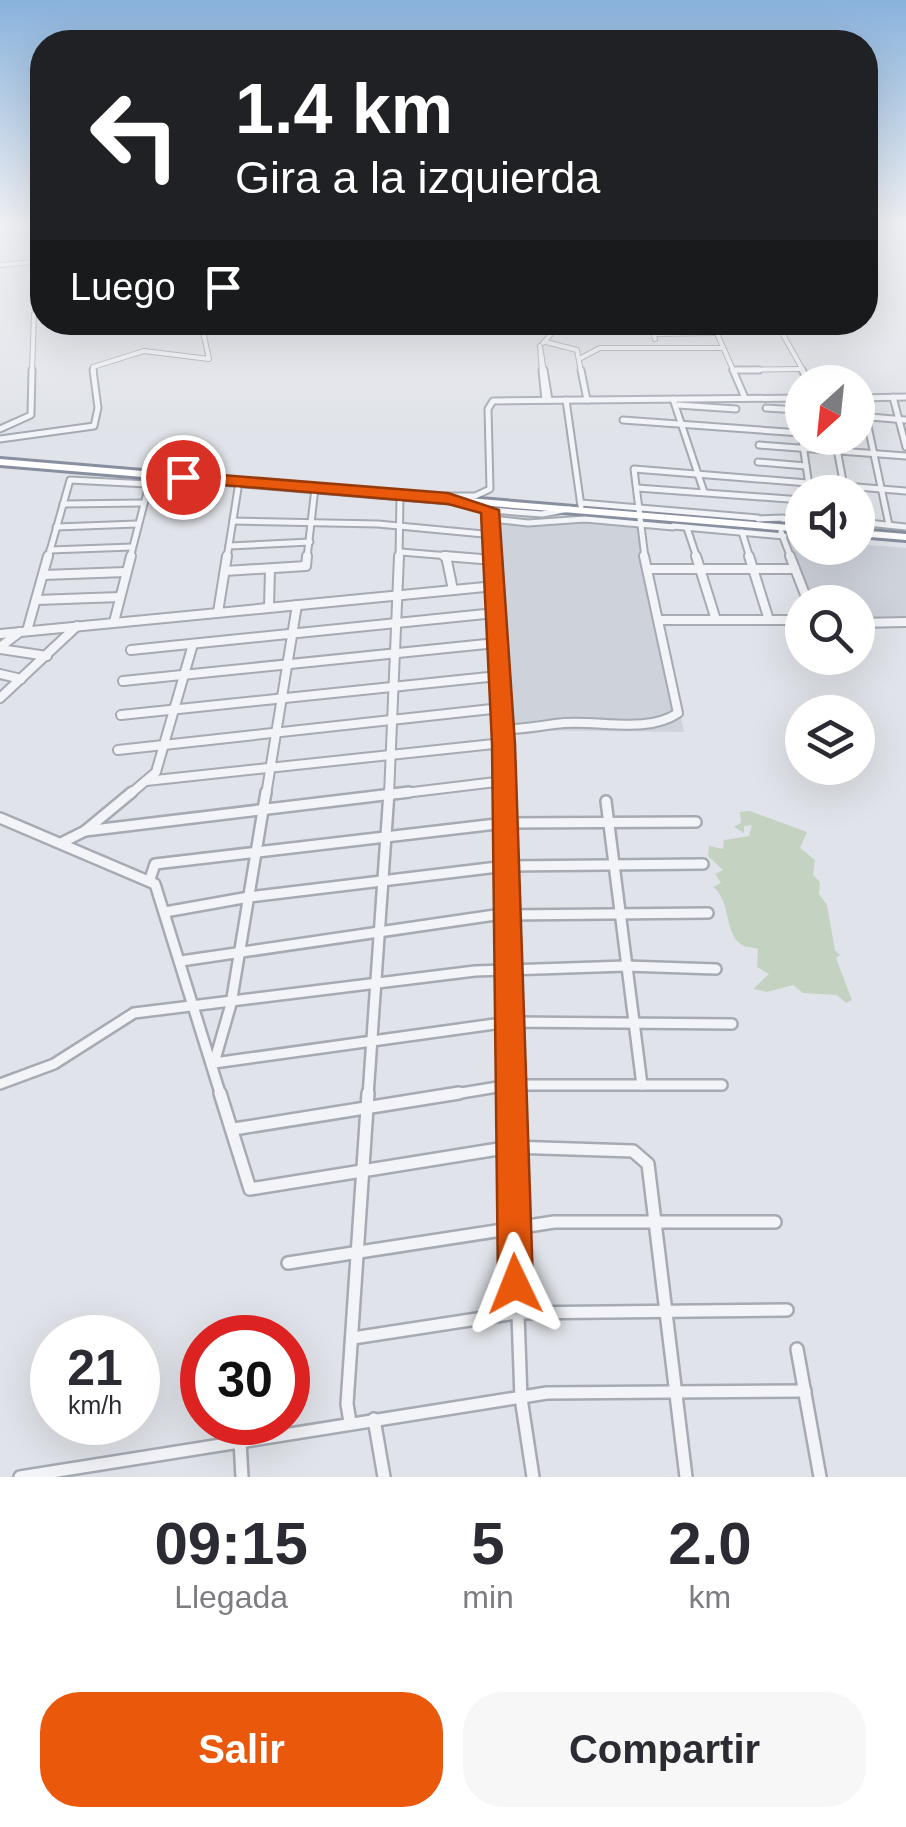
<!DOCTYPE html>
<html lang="es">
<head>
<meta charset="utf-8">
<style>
	:root { --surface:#fff; --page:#f7f7f7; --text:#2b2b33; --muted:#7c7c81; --accent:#ea580c }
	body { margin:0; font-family:Arial,sans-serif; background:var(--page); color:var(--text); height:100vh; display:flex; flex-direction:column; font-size:38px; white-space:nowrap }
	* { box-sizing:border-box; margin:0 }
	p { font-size:32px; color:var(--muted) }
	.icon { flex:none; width:55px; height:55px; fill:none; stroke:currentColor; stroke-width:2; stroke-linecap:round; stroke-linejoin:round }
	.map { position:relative; height:1477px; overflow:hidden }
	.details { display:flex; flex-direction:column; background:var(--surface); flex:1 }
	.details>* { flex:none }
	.guide { position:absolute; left:30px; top:30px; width:848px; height:305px; border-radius:40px; box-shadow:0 10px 40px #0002; background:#202124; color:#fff; overflow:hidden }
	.needle { width:65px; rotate:207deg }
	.tools { position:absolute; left:785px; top:365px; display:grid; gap:20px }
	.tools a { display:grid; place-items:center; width:90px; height:90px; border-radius:50%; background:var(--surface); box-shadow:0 10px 40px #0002; font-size:50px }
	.speed { position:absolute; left:30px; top:1315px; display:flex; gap:20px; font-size:50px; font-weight:700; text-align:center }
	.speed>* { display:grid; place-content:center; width:130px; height:130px; border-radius:50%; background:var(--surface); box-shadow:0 10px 40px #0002; line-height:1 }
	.speed small { font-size:25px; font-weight:400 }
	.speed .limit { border:15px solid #d22; background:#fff; color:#111 }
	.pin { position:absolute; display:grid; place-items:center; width:85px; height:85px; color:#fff; margin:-42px; border:5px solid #fff; border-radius:50%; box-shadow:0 2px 10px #0007 }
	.me { position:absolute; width:110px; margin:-55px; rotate:358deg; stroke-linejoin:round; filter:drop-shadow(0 0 8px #0008) }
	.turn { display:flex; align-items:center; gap:35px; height:210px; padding:0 40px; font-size:45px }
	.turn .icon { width:130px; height:130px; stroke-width:2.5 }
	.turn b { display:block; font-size:70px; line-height:85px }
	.then { display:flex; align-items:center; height:95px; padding:0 40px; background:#0003; gap:20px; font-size:38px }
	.eta { display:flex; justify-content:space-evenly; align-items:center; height:170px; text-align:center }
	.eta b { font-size:60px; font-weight:700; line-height:70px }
	.action { display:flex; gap:20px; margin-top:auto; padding:20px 40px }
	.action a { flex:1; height:115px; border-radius:40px; background:var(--accent); color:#fff; font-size:40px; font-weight:700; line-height:115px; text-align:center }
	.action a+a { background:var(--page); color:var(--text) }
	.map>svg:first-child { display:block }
	.built { fill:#ced2db }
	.green { fill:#c4d3c1 }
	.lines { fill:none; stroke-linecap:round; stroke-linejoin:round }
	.minor-far4-casing { stroke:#a5aab3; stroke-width:6 }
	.minor-far3-casing { stroke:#a5aab3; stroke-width:9 }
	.minor-far2-casing { stroke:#a5aab3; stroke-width:12 }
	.minor-far1-casing { stroke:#a5aab3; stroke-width:14 }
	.minor-casing { stroke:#a5aab3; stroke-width:16 }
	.highway-casing { stroke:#878fa0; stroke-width:6 }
	.minor-far4 { stroke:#f3f4f7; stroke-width:4 }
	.minor-far3 { stroke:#f3f4f7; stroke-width:5 }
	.minor-far2 { stroke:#f3f4f7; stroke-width:8 }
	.minor-far1 { stroke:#f3f4f7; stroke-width:9 }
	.minor { stroke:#f3f4f7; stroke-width:11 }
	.highway { fill:#fff; fill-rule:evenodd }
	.route { fill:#ea580c; stroke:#983908; stroke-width:2.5 }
</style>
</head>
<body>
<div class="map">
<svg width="906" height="1477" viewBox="0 0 906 1477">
	<rect width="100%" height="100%" fill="#e0e3e9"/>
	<!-- built -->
	<g class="built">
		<path d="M498 511 637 523 684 732 512 730Z"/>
		<path d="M787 538 802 539V548L858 544 906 548V620H858V602H809Z"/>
	</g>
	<!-- green -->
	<path class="green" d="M750 811 807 832 800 848 815 860 813 875 820 882 819 894 827 905 835 950 840 955 836 958 852 1000 846 1003 837 995 803 993 793 985 767 992 753 989 769 974 757 967 758 949C754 947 748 948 744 946 723 936 732 901 713 887L721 883 715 874 723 870 708 856 709 846 723 849 724 840 749 836 752 825 744 826V833L734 827 741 823 740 812Z"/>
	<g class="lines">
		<!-- minor-far4 casing -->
		<g class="minor-far4-casing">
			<g id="minor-far4">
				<path d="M0 265 42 261"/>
				<path d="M650 322 655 339"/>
				<path d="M712 322 734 372"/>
				<path d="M776 322 804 372"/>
				<path d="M716 331H781"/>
				<path d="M654 334 717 333"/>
				<path d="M546 342 577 350 581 372"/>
				<path d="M543 343 553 332"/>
				<path d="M581 358 600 348H723"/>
				<path d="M733 370 802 369"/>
				<path d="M32 372 34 314"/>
				<path d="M94 372 93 367 144 351 209 359 201 322"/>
				<path d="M542 372 540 346 544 372"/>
			</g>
		</g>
		<!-- minor-far3 casing -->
		<g class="minor-far3-casing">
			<g id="minor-far3">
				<path d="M542 370 545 400"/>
				<path d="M544 370 549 400"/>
				<path d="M581 370 587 400"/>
				<path d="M733 370 745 398"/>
				<path d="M733 370H759"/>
				<path d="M802 370 809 382"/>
				<path d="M893 397 906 447"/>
				<path d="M796 398 810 492"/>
				<path d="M861 398 906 397"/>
				<path d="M862 398 889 525"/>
				<path d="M673 399 704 492"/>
				<path d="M566 400 581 506"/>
				<path d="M678 405 736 409"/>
				<path d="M766 408 798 410"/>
				<path d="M858 416 906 420"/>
				<path d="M623 420 801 433"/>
				<path d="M0 429 31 415 32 370"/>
				<path d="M835 438 845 492"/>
				<path d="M0 439 94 426 98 408 93 370"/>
				<path d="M759 445 906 456"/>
				<path d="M758 462 806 466"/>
				<path d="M637 488 802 500"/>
				<path d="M447 496H475L490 489 488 409 493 401 802 398"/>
				<path d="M448 499 490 510 495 558"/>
				<path d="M581 503 758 518"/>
				<path d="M63 504 142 503"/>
				<path d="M490 510 542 514 569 509"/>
				<path d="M492 519 528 523 585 519 673 527"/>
				<path d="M758 519 783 518"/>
				<path d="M783 519 802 518"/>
				<path d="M233 521 378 524 494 535"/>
				<path d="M858 522 906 527"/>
				<path d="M673 526 784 536"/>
				<path d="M56 527 137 524"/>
				<path d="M687 528 697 558"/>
				<path d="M742 532 750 558"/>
				<path d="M781 532 791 558"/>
				<path d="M229 546 310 542"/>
				<path d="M50 550 132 547"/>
				<path d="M401 552 473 558"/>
				<path d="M48 558 70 480 148 484"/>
				<path d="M130 558 150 481"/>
				<path d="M227 558 239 482"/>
				<path d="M307 558 315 488"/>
				<path d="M399 558 400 495"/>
				<path d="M645 558 634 469 906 491"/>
			</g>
		</g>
		<!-- minor-far2 casing -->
		<g class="minor-far2-casing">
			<g id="minor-far2">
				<path d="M444 556 494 560"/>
				<path d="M446 556 453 590"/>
				<path d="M495 556 501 795"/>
				<path d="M696 556 716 620"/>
				<path d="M749 556 769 620"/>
				<path d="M790 556 808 602"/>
				<path d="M647 569H795"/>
				<path d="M225 571 306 566 307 556"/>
				<path d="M43 575 126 572"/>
				<path d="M36 600 120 597"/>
				<path d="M269 607 270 570"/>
				<path d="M218 612 227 556"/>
				<path d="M659 620H802"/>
				<path d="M114 622 131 556"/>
				<path d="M858 623 906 622"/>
				<path d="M27 631 48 556"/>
				<path d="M0 634 495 586"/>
				<path d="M0 647 20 632"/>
				<path d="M0 649 47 656"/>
				<path d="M131 650 495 613"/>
				<path d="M0 674 21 679"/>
				<path d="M123 681 496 643"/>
				<path d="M0 698 77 626"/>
				<path d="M121 715 498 676"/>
				<path d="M502 729C524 730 542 725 564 723 600 720 647 734 678 713L644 556"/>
				<path d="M118 750 501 708"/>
				<path d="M146 781 503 743"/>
				<path d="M129 795 156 772 193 644"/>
				<path d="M266 795 297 605"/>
				<path d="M388 795 504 781"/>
				<path d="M389 795 399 556"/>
			</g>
		</g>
		<!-- minor-far1 casing -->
		<g class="minor-far1-casing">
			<g id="minor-far1">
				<path d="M266 792 231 1004 214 1063 509 1022 732 1024"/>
				<path d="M501 792 510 1096"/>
				<path d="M606 801 642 1085"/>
				<path d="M0 818 155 884 221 1096"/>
				<path d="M85 831 409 792"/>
				<path d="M63 842 85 831 132 792"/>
				<path d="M150 879 155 864 505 823 696 822"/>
				<path d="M165 912 249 897 506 866 703 864"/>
				<path d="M181 961 495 915 708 913"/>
				<path d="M0 1084 54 1064 134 1013 475 971 626 966 716 969"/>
				<path d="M368 1096 389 792"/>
				<path d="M443 1096 510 1085H722"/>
			</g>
		</g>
		<!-- minor casing -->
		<g class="minor-casing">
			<g id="minor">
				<path d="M220 1093 250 1189 511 1147 633 1151 648 1164 686 1477"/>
				<path d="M510 1093 521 1398 533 1477"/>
				<path d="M234 1129 459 1093"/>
				<path d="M288 1263 554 1222H775"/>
				<path d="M353 1338 516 1313 787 1310"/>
				<path d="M797 1349 820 1477"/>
				<path d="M374 1419 384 1477"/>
				<path d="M350 1422 347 1404 368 1093"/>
				<path d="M240 1441 242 1477"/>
				<path d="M20 1477 547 1393 805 1391"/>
			</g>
		</g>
		<!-- highway casing -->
		<g class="highway-casing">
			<g id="highway">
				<path d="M0 459 802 526V532L0 465Z"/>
				<path d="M858 530 906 534V540L858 536Z"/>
			</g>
		</g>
		<!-- minor-far4 -->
		<use href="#minor-far4" class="minor-far4"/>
		<!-- minor-far3 -->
		<use href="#minor-far3" class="minor-far3"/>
		<!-- minor-far2 -->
		<use href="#minor-far2" class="minor-far2"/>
		<!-- minor-far1 -->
		<use href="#minor-far1" class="minor-far1"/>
		<!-- minor -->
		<use href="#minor" class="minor"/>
		<!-- highway -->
		<use href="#highway" class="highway"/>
	</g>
	<!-- sky -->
	<linearGradient id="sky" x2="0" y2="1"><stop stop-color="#89b2dc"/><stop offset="0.52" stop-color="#f1f2f5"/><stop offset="1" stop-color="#f1f2f5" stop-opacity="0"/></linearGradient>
	<rect width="906" height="431" fill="url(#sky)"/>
	<!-- route -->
	<path class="route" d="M183 472 448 493 499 510 515 744 533 1284 527 1297 515 1302 503 1297 498 1284 492 744 481 513 448 504 177 481 174 477Z"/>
</svg>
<div class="tools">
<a><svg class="needle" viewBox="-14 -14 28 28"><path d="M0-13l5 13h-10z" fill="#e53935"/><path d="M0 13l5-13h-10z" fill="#7c7c81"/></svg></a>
<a><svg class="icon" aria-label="sound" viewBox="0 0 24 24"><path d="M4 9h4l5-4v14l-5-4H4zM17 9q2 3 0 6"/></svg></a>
<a><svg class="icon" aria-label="search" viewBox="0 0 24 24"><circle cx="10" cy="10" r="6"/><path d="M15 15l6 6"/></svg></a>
<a><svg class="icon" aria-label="layers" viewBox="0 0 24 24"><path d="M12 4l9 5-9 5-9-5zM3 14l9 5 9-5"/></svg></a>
</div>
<div class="speed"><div>21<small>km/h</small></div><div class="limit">30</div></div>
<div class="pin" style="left:183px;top:477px;background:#d93025"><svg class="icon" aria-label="arrive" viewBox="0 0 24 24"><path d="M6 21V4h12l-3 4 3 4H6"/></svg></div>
<svg class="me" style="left:515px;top:1284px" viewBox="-20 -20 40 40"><path d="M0-17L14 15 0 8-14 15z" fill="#ea580c" stroke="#fff" stroke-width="4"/></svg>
<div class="guide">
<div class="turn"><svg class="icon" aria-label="left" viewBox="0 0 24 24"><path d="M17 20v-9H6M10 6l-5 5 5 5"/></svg><div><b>1.4 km</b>Gira a la izquierda</div></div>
<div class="then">Luego<svg class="icon" aria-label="arrive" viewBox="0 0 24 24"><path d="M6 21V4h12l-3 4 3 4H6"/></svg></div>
</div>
</div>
<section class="details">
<div class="eta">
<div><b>09:15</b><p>Llegada</p></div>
<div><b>5</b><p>min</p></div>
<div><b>2.0</b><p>km</p></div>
</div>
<div class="action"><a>Salir</a><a>Compartir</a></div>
</section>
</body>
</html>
